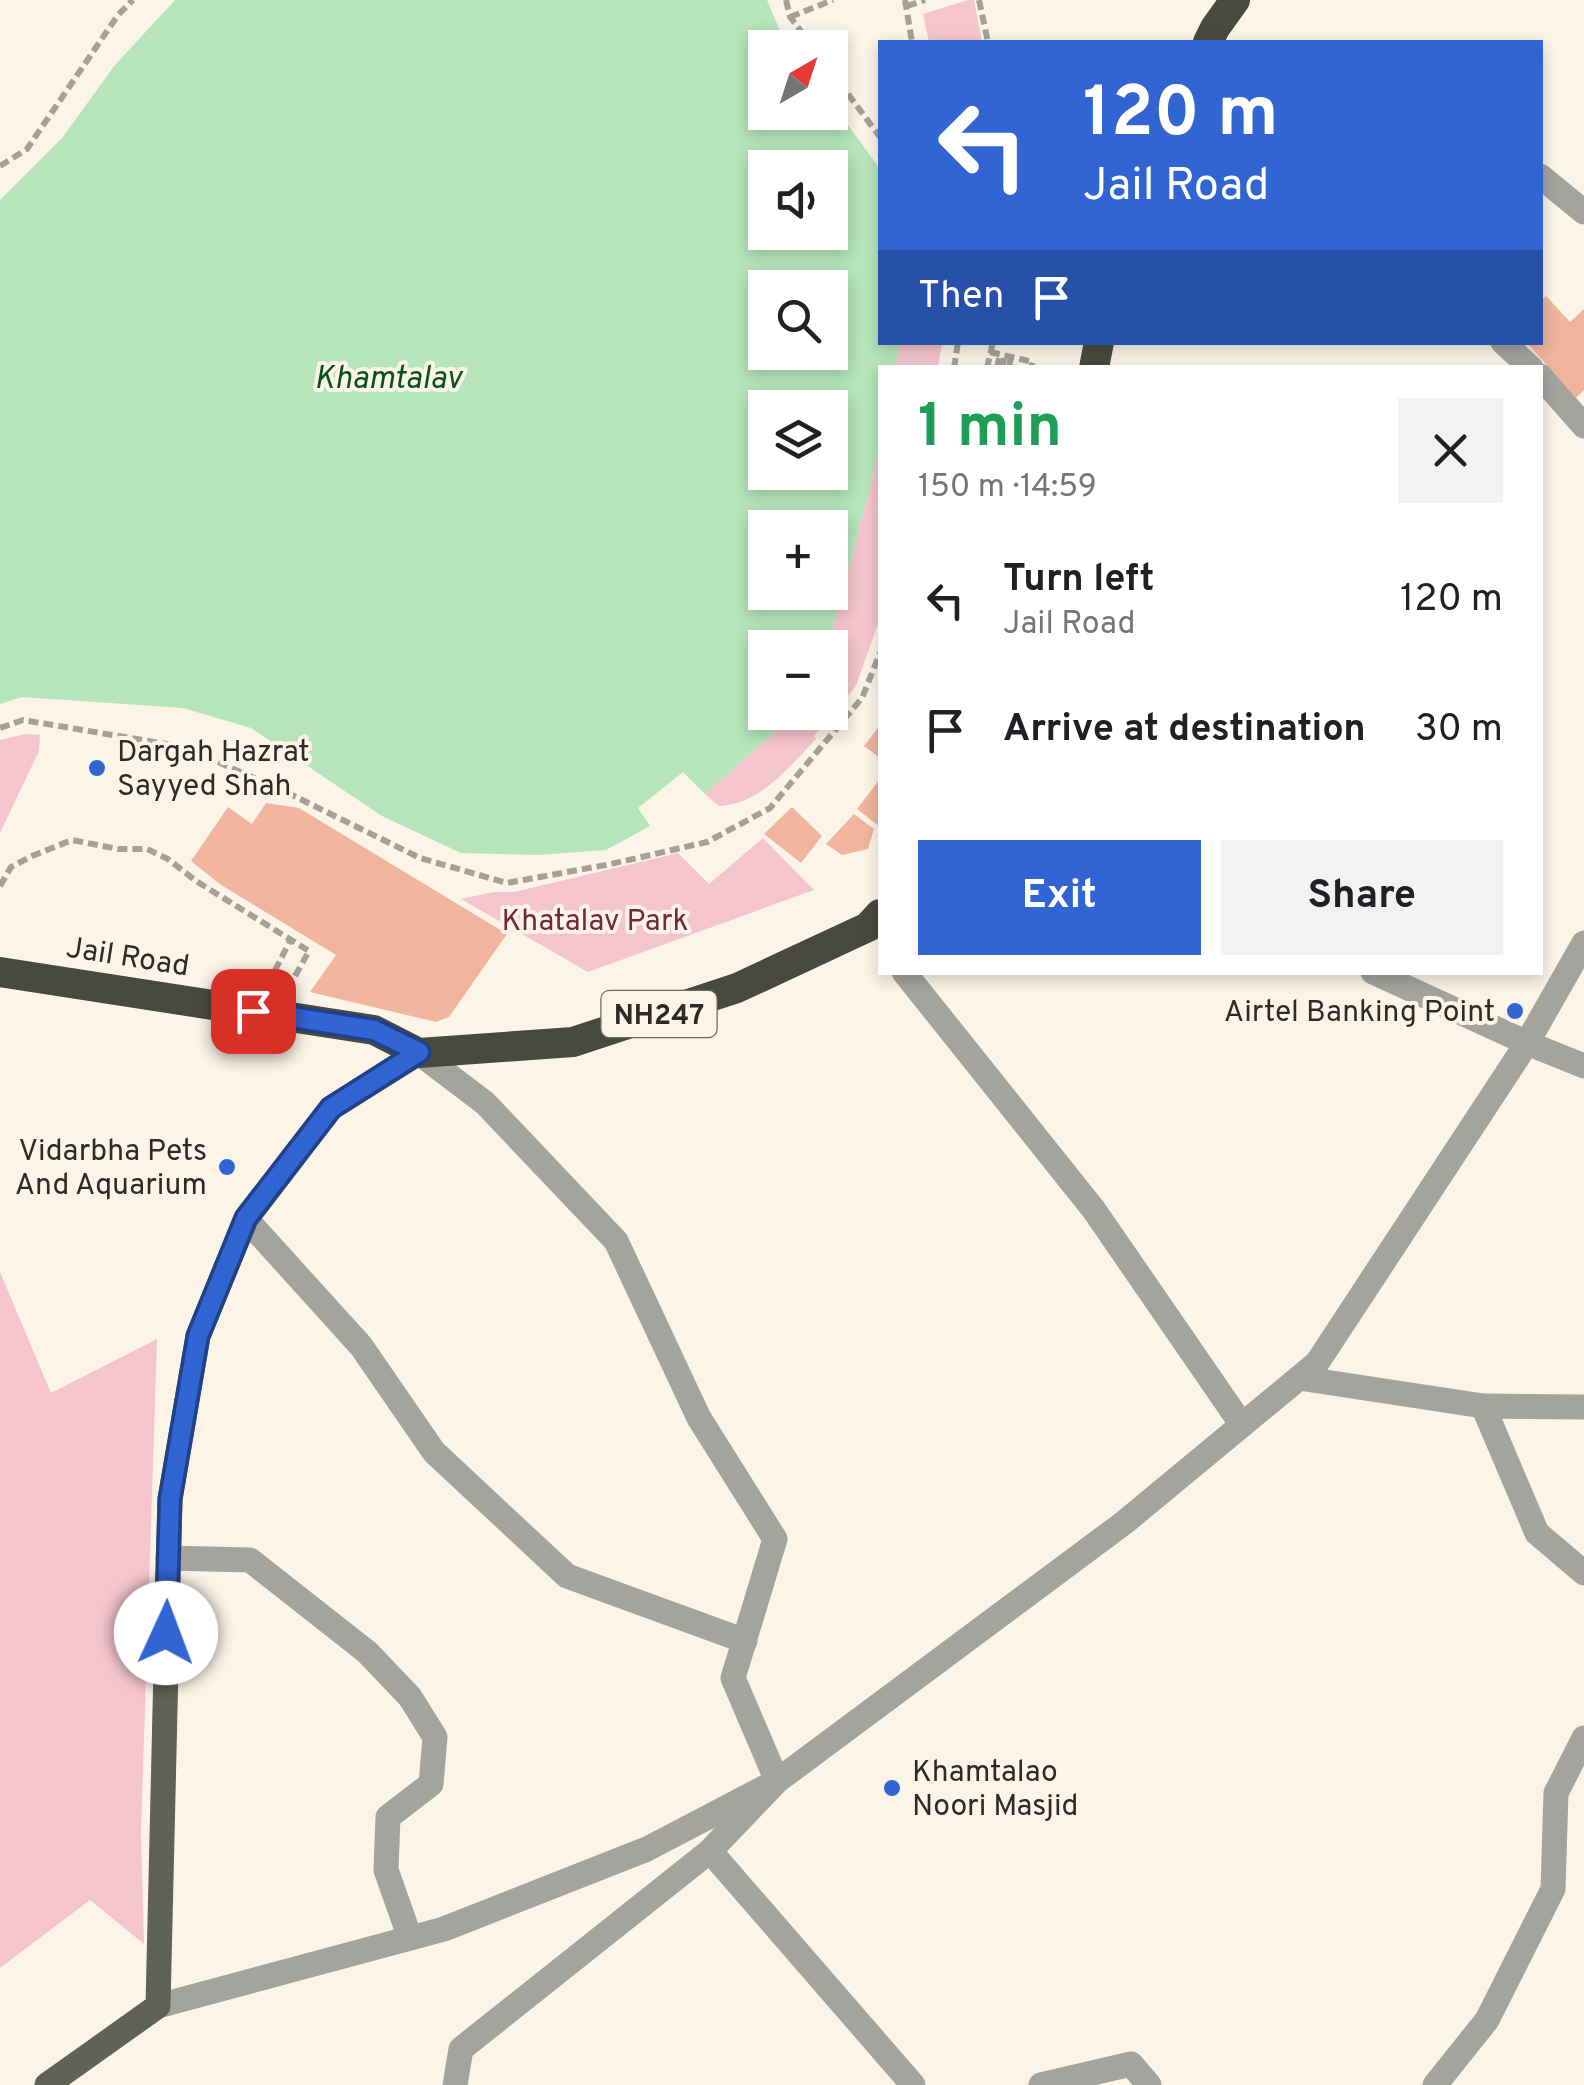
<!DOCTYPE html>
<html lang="en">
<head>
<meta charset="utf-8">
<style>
	:root { --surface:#fff; --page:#f2f2f2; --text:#202124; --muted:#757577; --accent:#3165d4 }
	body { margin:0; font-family:Overpass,sans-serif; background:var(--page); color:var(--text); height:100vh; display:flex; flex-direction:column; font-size:38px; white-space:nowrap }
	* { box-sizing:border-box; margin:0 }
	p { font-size:32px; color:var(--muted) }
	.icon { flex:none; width:55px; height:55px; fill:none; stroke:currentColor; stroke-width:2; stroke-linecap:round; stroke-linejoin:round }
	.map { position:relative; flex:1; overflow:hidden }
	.drawer { position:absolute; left:878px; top:365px; width:665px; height:610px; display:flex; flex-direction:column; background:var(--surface); border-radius:0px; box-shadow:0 5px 15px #0003 }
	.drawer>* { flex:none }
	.top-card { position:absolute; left:878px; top:40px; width:665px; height:305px; border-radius:0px; box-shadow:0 5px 15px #0003; background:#3165d4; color:#fff; overflow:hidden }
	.needle { width:65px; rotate:39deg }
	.buttons { position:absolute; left:748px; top:30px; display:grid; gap:20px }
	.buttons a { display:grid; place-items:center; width:100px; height:100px; border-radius:0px; background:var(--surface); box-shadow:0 5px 15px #0003; font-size:50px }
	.pin { position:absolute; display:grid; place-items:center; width:85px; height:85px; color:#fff; margin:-42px; border-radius:20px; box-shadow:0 5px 15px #0006 }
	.me { position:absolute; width:110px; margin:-55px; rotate:2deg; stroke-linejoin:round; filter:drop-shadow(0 0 8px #0008) }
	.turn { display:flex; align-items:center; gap:35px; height:210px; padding:0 40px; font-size:45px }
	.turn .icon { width:130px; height:130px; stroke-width:2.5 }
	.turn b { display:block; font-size:70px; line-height:85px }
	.then { display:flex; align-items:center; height:95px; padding:0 40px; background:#0003; gap:20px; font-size:38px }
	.round { display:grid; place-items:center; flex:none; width:105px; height:105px; border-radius:0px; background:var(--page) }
	.headline { display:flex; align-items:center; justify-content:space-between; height:170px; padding:0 40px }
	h1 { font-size:60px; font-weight:700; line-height:75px; color:#1e9e55 }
	.cta { display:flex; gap:20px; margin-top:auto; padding:20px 40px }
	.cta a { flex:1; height:115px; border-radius:0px; background:var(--accent); color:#fff; font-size:40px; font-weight:700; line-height:115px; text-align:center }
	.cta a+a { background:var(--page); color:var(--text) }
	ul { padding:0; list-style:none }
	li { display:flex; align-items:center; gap:30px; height:130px; padding:0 40px }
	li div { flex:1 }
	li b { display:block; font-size:38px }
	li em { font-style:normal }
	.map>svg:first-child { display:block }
	.green { fill:#f4c5cd }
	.water { fill:#b5e5b9; fill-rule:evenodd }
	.building { fill:#f1b49c }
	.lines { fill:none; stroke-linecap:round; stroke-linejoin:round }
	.path { stroke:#a6a197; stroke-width:6; stroke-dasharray:10 5; stroke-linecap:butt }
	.minor { stroke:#a3a49e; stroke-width:25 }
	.major { stroke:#606157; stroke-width:25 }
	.highway { stroke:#494a3f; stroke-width:30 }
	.route-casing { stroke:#20428a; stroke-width:25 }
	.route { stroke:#3165d4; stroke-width:18 }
	.poi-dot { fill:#3165d4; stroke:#fcf4e7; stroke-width:4 }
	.labels { text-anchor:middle; stroke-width:8; stroke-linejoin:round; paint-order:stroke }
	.shield { fill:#fcf4e7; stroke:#6c6760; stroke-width:2.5 }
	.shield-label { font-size:28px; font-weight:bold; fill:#2e2b26 }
	.poi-label { font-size:30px; fill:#2e2b26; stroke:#fcf4e7; text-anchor:start }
	.park-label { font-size:30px; fill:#74273b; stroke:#fcf4e7 }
	.street-label { font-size:30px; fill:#2e2b26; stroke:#fcf4e7 }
	.water-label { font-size:32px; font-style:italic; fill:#07521c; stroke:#fcf4e7 }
</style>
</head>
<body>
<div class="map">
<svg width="1584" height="2085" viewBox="0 0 1584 2085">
	<rect width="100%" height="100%" fill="#fcf4e7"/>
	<!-- green -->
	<g class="green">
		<path d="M968 0H974L982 42H929L923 14Z"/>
		<path d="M900 343H942L938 367H895Z"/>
		<path d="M880 441V618L856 686 814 736 816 739C789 767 761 804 719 806L705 794 797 713 830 712V648L827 647 870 489Z"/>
		<path d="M25 734 40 735 39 751 0 833V740Z"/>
		<path d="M763 838 814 890 588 972 461 899 494 892H514L678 853 709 884Z"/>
		<path d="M0 1272 51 1393 157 1339 141 1832 144 1944 90 1900 0 1968Z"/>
	</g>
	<!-- water -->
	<path class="water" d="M175 0H767L783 38 776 47 765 48 763 63 765 66V112H830V100L877 165 880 184V342L900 343 895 367 880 368V441L870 489 827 647 765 648V712L797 713 705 794 683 772 638 808 650 826 606 850 538 855 461 853 382 816 251 728 183 708 22 697 0 704V200L62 138 115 65ZM765 168H830V232H765ZM765 288H830V352H765ZM765 408H830V472H765ZM765 528H830V592H765Z"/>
	<!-- building -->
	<g class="building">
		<path d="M1546 296 1570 322 1584 309V390L1576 398 1526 342H1540V301Z"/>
		<path d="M880 725V758L864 746Z"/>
		<path d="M880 779V827L857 809Z"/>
		<path d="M266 803 299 808 507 934 449 1017 436 1022 310 992 336 955 221 885 191 861 228 807 252 824Z"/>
		<path d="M792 807 822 836 801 863 764 834Z"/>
		<path d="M854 814 874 829 868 849 842 855 826 844Z"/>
	</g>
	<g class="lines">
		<!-- path -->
		<g class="path">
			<path d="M786 0 790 17 814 48"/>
			<path d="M905 0 912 42"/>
			<path d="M979 0 988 42"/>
			<path d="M907 6 925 0"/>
			<path d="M790 17 833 0"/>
			<path d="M830 70 880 137"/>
			<path d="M0 166 27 149 118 15 133 0"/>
			<path d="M990 352 1033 362 1031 368"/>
			<path d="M954 368 958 342"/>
			<path d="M987 368 993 342"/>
			<path d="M997 368 1000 354"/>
			<path d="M1002 368 1005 356"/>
			<path d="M1009 368 1011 357"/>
			<path d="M0 728 23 720 184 747 286 792 420 858 507 883 611 864 707 842 770 808 862 698 880 653"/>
			<path d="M0 886 11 867 32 856 72 840 118 849H147L168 859 196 881 309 951 289 987"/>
			<path d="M268 984 290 941"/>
		</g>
		<!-- minor -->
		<g class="minor">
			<path d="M1540 176 1584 212"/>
			<path d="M1503 342 1531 368"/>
			<path d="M1540 376 1584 426"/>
			<path d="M904 972 1094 1210 1242 1425"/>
			<path d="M1373 972 1527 1043 1584 1066"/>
			<path d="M246 1219 361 1346 434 1452 567 1576 745 1641"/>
			<path d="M1299 1378 1483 1406"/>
			<path d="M1584 1407 1483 1406 1537 1533 1584 1573"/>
			<path d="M168 1558 250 1560 367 1652 410 1697 435 1737 431 1784 388 1817 386 1870 410 1938"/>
			<path d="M710 1851 913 2085"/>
			<path d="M158 2006 444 1929 647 1849 777 1781 733 1678 775 1539 699 1418 616 1241 485 1103 419 1053"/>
			<path d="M455 2085 461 2049 710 1851 777 1781 1125 1522 1317 1363 1527 1043 1584 943"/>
			<path d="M1041 2085 1131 2064 1149 2085"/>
			<path d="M1435 2085 1487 2020 1553 1889 1556 1793 1584 1738"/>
		</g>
		<!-- major -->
		<path class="major" d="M47 2085 158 2006 170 1499 198 1336 246 1219 331 1108 419 1053"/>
		<!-- highway -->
		<g class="highway">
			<path d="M1208 42 1215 28 1235 0"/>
			<path d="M1094 368 1099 342"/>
			<path d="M0 972 374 1030 419 1053 573 1042 737 988 868 927 880 914"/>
		</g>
	</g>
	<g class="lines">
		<!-- route casing -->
		<g class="route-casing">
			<path id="route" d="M166 1633 170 1499 198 1336 246 1218 331 1108 419 1052 374 1030 253 1011"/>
		</g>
		<!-- route -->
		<use href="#route" class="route"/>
	</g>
	<!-- markers -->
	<g class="poi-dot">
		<circle cx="97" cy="768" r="10"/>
		<circle cx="1515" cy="1011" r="10"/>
		<circle cx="227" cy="1167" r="10"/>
		<circle cx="892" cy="1788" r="10"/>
	</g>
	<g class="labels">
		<!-- shield labels -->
		<rect class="shield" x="601.5" y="991" width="115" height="46" rx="8"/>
		<g class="shield-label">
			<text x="659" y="1024">NH247</text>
		</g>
		<!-- poi labels -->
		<g class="poi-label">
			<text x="117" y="761">Dargah Hazrat<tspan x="117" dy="34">Sayyed Shah</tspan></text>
			<text x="1495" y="1021" text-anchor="end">Airtel Banking Point</text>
			<text x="207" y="1160" text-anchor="end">Vidarbha Pets<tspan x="207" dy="34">And Aquarium</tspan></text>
			<text x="912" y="1781">Khamtalao<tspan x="912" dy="34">Noori Masjid</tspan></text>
		</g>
		<!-- park labels -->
		<g class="park-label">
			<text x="595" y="930">Khatalav Park</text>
		</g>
		<!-- street labels -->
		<g class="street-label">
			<text transform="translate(128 956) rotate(9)" y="10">Jail Road</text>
		</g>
		<!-- water labels -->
		<g class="water-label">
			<text x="388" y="388">Khamtalav</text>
		</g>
	</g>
</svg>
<div class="buttons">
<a><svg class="needle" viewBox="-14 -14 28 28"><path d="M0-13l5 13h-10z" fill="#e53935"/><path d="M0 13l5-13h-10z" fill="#757577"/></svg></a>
<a><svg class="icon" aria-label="sound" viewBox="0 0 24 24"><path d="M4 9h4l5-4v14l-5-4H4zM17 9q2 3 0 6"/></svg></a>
<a><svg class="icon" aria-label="search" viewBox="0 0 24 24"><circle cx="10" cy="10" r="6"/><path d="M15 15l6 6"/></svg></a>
<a><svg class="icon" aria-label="layers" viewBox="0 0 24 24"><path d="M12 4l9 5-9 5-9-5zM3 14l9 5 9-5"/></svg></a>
<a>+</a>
<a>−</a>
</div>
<div class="pin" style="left:253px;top:1011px;background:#d93025"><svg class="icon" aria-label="arrive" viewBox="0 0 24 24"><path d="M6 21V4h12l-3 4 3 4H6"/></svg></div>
<svg class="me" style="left:166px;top:1633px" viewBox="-20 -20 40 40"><circle r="19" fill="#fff"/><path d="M0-13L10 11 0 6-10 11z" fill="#3165d4"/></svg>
<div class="top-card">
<div class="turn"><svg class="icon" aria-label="left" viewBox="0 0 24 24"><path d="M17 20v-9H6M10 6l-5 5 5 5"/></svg><div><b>120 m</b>Jail Road</div></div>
<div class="then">Then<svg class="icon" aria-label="arrive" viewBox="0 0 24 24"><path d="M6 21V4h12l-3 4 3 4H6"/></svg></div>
</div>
<section class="drawer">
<div class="headline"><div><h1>1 min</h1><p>150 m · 14:59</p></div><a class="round"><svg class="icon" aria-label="close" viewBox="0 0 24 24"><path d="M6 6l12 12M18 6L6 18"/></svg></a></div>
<ul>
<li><svg class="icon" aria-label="left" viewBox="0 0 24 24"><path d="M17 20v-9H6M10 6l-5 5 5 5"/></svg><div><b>Turn left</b><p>Jail Road</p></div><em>120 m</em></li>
<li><svg class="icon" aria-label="arrive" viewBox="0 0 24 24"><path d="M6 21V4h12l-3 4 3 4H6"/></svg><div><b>Arrive at destination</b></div><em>30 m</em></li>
</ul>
<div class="cta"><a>Exit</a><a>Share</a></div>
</section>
</div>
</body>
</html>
